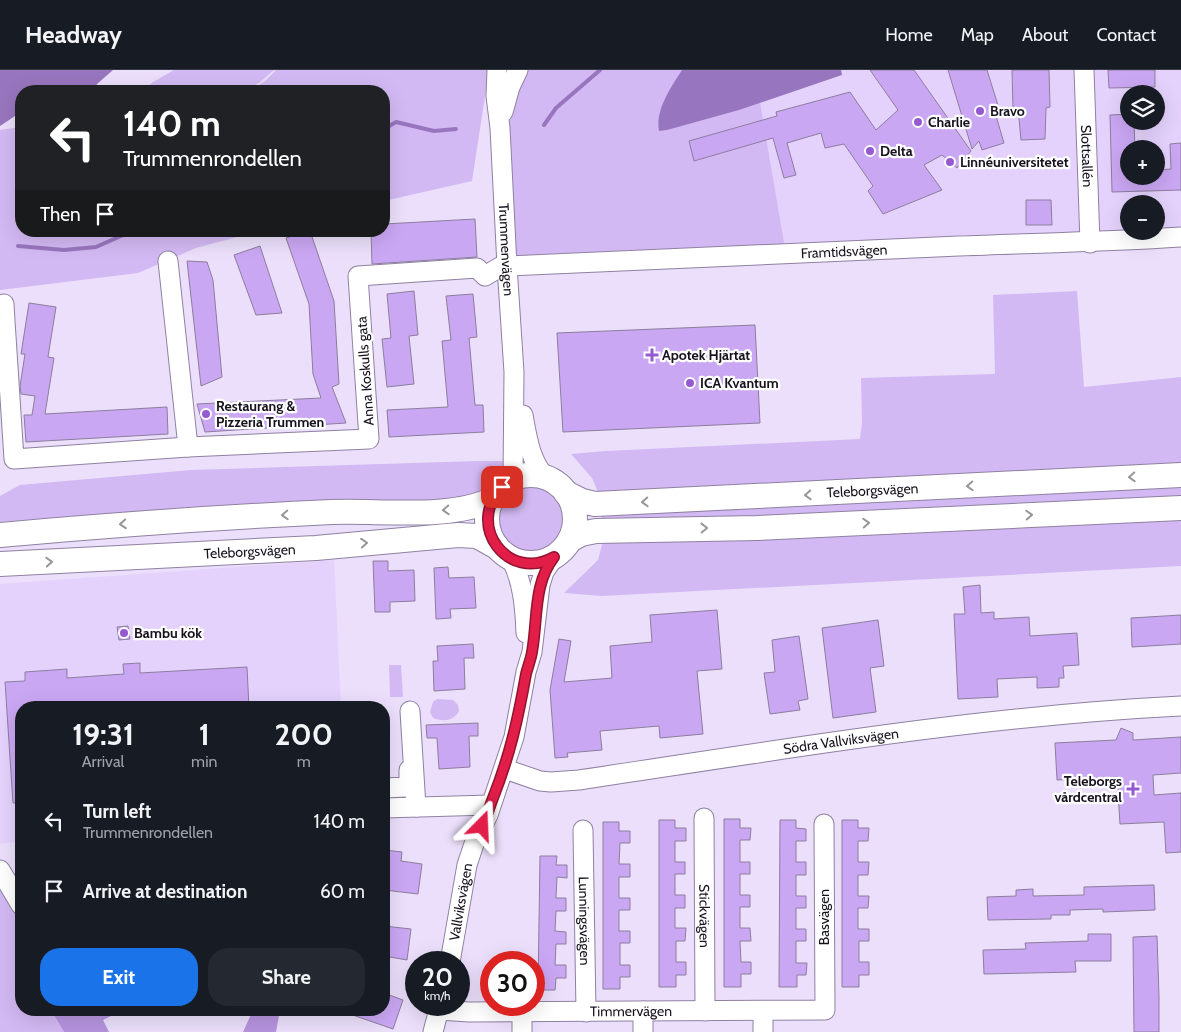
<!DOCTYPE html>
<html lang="en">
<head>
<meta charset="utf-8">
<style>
	:root { --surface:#171b24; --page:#242831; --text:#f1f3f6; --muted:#9ea1a6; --line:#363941; --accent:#1a73e8 }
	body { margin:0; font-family:Cabin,sans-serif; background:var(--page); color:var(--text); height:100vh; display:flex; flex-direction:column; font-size:19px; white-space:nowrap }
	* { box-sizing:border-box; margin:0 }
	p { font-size:16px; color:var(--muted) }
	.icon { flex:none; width:28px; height:28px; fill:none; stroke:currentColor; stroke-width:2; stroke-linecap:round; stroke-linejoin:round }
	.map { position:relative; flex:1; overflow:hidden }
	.panel { position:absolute; left:15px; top:631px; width:375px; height:315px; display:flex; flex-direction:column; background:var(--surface); border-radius:20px; box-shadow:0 5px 20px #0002 }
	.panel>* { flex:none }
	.top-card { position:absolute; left:15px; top:15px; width:375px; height:152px; border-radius:20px; box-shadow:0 5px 20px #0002; background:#202124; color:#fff; overflow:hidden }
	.controls { position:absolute; left:1120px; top:15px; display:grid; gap:10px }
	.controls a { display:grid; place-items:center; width:45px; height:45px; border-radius:50%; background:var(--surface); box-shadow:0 5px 20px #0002; font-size:25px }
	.speed { position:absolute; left:405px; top:881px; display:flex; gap:10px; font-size:25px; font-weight:700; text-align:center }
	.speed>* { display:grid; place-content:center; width:65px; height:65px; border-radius:50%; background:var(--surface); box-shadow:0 5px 20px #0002; line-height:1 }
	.speed small { font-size:12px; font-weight:400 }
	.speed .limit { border:8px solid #d22; background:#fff; color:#111 }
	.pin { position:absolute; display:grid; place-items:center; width:42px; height:42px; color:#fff; margin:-21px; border-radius:10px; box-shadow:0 2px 8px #0006 }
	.me { position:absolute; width:55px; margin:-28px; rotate:21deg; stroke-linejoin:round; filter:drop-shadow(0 0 4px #0008) }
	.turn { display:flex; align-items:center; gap:18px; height:105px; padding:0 25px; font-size:22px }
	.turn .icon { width:65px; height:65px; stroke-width:2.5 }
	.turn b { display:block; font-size:35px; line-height:42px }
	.then { display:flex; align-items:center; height:48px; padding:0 25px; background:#0003; gap:10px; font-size:19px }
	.eta { display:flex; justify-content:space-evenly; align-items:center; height:85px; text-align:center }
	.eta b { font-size:30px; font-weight:700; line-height:35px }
	.cta { display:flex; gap:10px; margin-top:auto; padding:10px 25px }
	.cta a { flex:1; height:58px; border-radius:20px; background:var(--accent); color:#fff; font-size:20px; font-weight:700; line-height:58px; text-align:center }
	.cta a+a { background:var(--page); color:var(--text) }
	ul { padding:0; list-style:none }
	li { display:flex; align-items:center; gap:15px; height:70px; padding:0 25px }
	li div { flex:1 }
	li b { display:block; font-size:19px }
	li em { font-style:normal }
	header { display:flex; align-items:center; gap:30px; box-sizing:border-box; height:70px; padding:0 25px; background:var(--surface); border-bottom:1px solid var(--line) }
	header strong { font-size:24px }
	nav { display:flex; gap:28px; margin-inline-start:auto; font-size:18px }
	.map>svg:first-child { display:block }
	.built { fill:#e4d2fc; fill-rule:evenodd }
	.green { fill:#d3b9f3 }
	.forest { fill:#b694df }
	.water { fill:#9876bf }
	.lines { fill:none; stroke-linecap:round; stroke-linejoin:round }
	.stream { stroke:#9876bf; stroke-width:4 }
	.building { fill:#caa7f3; stroke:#8c7e9d }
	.minor-casing { stroke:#8f81a1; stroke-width:21 }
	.major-casing { stroke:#8f81a1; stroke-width:26 }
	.minor { stroke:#fff; stroke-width:19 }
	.major { stroke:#fff; stroke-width:24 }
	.oneway { stroke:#97949a }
	.route-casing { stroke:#92132f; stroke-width:12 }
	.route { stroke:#e11d48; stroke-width:9 }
	.poi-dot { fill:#9559d0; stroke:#fff; stroke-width:2 }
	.labels { text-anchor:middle; stroke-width:4.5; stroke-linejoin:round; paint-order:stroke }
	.poi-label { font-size:14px; font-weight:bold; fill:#18121e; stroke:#fff; text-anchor:start }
	.street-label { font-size:14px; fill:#18121e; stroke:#fff }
</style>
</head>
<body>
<header>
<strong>Headway</strong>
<nav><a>Home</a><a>Map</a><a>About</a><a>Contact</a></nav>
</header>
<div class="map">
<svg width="1181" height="962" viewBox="0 0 1181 962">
	<rect width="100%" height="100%" fill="#ebdffb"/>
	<!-- built -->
	<g class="built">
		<path d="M841 0H1181V168L786 184 760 32 842 6ZM1129 24H1156V51H1129ZM1129 79H1156V106H1129ZM1129 134H1156V161H1129Z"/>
		<path d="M334 490 341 637 21 638V771L0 774V514Z"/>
	</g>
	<!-- green -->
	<g class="green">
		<path d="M174 0H274L259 13 245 21H142L153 12Z"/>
		<path d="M276 0H841L842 5 760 32 786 184 516 189 507 62 486 11V20L472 111 384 131V21H249L265 11Z"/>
		<path d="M21 57V161H260L196 178 138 203 0 220V60Z"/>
		<path d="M1077 221 1084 317 1181 307V496L602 526 564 523 598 490 603 471 600 427 592 408 571 384 606 381 860 369 862 352 861 308 995 304 993 225Z"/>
		<path d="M477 391H506L500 411 482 424 468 429 83 446 0 452V426L20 415 191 400Z"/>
		<circle cx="531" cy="449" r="36"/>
		<path d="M389 595H401L403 627H390Z"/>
		<path d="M437 629 453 630 458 635 459 641C454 651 443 652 433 648L430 642 433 632Z"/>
		<path d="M0 816 21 848V940H51L64 962H0Z"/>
	</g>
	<!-- forest -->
	<g class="forest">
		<path d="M51 940H113V945L103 950 109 962H64Z"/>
		<path d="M253 940H280L276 962H243Z"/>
	</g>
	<!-- water -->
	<g class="water">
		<path d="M0 0H113L97 14 95 21H67L56 19 49 21H21V42L0 56Z"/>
		<path d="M682 0H841L842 5 739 40 667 60 659 61C655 40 671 17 682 0Z"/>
	</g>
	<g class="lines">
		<!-- stream -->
		<g class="stream">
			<path d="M544 55 556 38 600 0"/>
			<path d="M384 59 396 52 434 61 456 59"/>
			<path d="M18 176 64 180 96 177 130 162"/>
		</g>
	</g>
	<!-- building -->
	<g class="building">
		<path d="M870 0H914L971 81 957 98 942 85 924 95 942 120 883 144 868 121 873 116 844 74 825 78 821 63 787 73 796 105 784 108 773 68 694 91 689 71 777 46 776 42 850 22 876 60 898 40Z"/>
		<path d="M948 0H987L1001 45 996 46 1004 73 982 80 979 71 972 79Z"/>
		<path d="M1012 0H1049L1050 37 1046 38 1045 69 1021 70 1018 38 1013 40Z"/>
		<path d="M1108 0H1155V17L1109 18Z"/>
		<path d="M1129 44V51H1134L1135 79H1129V106H1156V100L1171 99 1170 74 1181 73V120L1112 122 1110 45Z"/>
		<path d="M1026 130H1051L1052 155H1026Z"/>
		<path d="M475 149 477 187 372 194 371 161H384V154Z"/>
		<path d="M307 161H310L334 231 339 314 332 317 346 353 205 362 197 334 321 328 313 304 309 234 286 168Z"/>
		<path d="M260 176 282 243 256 245 234 185Z"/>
		<path d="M187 191 207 192 213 210 222 307 201 316Z"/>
		<path d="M414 221 418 265 409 266 414 314 387 317 382 269 391 268 387 224Z"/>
		<path d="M473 224 477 267 469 268 475 335H483L484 362 389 367 387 340 448 337 442 271 451 270 446 226Z"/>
		<path d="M29 233 56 237 48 287 54 288 45 344 167 337 168 364 26 372 24 345H32L35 326 21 324 20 316 25 284H21Z"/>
		<path d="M755 255 760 353 563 362 557 263Z"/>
		<path d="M373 491H388V501L414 500 415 531 390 532V542H375Z"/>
		<path d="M448 497 449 508 474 507 476 538 450 539 451 548 436 549 434 498Z"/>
		<path d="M980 515 981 543 994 542V549L1029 547 1030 566 1077 563 1079 595 1063 596 1064 608H1059V617L1037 618V607L997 609 998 627 958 629 954 544H965L963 517Z"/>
		<path d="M717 540 722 599 697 601 703 664 660 668 659 656 600 661 602 680 567 683 568 687 555 688 550 620 559 569 571 571 564 612 612 608 610 576 652 572 650 545Z"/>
		<path d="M1181 545V574L1132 577 1131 548Z"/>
		<path d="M878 550 884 596 870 598 876 642 833 648 822 558Z"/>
		<path d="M128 556 130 569 119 570 117 557Z"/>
		<path d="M799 566 808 629 798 631 800 640 770 644 764 603 775 602 772 570Z"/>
		<path d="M473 574 474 588H464L465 619 434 621 433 591H438L437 576Z"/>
		<path d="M140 593V603L247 597 249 638H21V732L13 733 5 612 25 611V602L67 599V608L124 604 123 594Z"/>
		<path d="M478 653V666H469L470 697 439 699 437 668H427L426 655Z"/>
		<path d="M1121 658 1133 663V670L1181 667V703L1153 705 1154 725 1181 723V782L1166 783 1164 752 1120 754 1117 707 1057 710 1055 673 1116 670Z"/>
		<path d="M724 749H740V758H751L750 770H740V792H750V804H740V825H750V837H740V858H750L751 871H740L741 892H751V904H741V917H724Z"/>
		<path d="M659 750H675V758H686V771H675V792H685V804H675V825H685V838H675V858H686L685 871H676V892H686V905H676V917H659Z"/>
		<path d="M780 750H796V758L806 759V771H796V792H806V805H796V826H806V838H796V859H806V871H796V893H807L806 905H797V917H779Z"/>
		<path d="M842 750H858V758H869L868 771H858V792H869L868 805H858V826H869L868 838H858V859H869V871H859V892H869V905H859V917H842Z"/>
		<path d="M603 752H619V761H630V773H620L619 794H630V807H619V828H630V840H619V861H630V873H620V895H630V907H620V919H603Z"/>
		<path d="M384 780 402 782 401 791 422 794 418 824 384 820Z"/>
		<path d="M540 786H557L556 795H567V808L557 807 556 828H566V841H556L555 861 566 862V874H556L555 895H566V908H556L555 920H538Z"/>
		<path d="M1154 815 1155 840 1103 842V839L1070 840V845H1051V849L988 850 987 827 1016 826V820L1033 819V826L1084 825V817Z"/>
		<path d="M384 856 411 859 407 890 384 886Z"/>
		<path d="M1088 864H1111V891H1075L1076 902 984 904 983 880 1026 879 1025 873 1088 871Z"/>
		<path d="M1157 866 1159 926V962H1134L1133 867Z"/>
		<path d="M384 923 403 930 393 959 344 942V940H384Z"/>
	</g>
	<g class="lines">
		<!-- minor casing -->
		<g class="minor-casing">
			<g id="minor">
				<path id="s1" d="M497 0 496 26 500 58 507 196 514 302 513 409"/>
				<path id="s2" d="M1084 0 1090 173"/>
				<path d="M503 42 510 17 518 0"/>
				<path d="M168 191 188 377"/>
				<path id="s3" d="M0 235 4 234 5 251 14 389 188 377 369 369 358 206 477 198 485 206 500 197 507 196C657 190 808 183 959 176 1033 173 1107 172 1181 167"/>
				<path d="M523 345C527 367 530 391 546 408"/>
				<path d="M511 489C523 511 525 538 526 563"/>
				<path d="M410 641 416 737"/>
				<path id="s4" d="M505 699 540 711 551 712 579 710C779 680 979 646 1181 636"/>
				<path d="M384 718 406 717 409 713V700"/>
				<path d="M384 738 490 735"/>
				<path id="s5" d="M704 748 705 941"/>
				<path id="s6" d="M583 760 586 942"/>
				<path d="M0 800 21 835"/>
				<path id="s7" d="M450 892 467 795 476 768 488 745 514 667 526 602 532 582 540 515 544 502 554 487"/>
				<path id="s8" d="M439 940 469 942 825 940 824 754"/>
				<path d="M643 941V962"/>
				<path d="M522 942V962"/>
				<path d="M763 942V962"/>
				<path d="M433 962 440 935"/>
			</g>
		</g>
		<!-- major casing -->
		<g class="major-casing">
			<g id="major">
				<circle cx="531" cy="449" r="44"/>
				<path id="s9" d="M566 423 582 431 595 434 1181 405"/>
				<path d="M0 465C110 455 221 447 332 442 379 440 452 450 493 429"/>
				<path d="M570 470 581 464 596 461 757 458 1181 438"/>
				<path id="s10" d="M0 494 316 478 458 465 477 466 497 477"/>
			</g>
		</g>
		<!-- minor -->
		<use href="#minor" class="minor"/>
		<!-- major -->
		<use href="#major" class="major"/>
	</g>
	<!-- one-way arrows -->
	<defs><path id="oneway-chevron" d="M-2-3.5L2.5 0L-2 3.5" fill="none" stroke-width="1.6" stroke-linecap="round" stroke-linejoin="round" transform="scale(1.25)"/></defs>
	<g class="oneway">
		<use href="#oneway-chevron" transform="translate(1132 407) rotate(177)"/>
		<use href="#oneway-chevron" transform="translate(970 416) rotate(177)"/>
		<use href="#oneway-chevron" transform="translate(808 425) rotate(177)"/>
		<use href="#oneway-chevron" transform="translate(645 432) rotate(177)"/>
		<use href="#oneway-chevron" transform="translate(446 440) rotate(177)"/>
		<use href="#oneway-chevron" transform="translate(285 445) rotate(177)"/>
		<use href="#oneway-chevron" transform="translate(1029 445) rotate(-3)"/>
		<use href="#oneway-chevron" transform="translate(866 453) rotate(-3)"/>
		<use href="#oneway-chevron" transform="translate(123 454) rotate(176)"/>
		<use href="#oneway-chevron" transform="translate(704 458) rotate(-1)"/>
		<use href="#oneway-chevron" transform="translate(364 473) rotate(-5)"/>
		<use href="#oneway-chevron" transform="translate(49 492) rotate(-3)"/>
	</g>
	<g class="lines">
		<!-- route casing -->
		<g class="route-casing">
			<path id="route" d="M482 756C487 747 489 738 493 728 510 685 518 649 526 604 528 596 531 589 532 582 538 549 533 514 554 487 508 513 465 455 502 417"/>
		</g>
		<!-- route -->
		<use href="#route" class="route"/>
	</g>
	<!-- markers -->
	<g class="poi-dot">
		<circle cx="980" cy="41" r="5"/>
		<circle cx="918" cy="52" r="5"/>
		<circle cx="870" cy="81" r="5"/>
		<circle cx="950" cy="92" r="5"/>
		<path d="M649.5 277.5h5v5h5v5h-5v5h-5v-5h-5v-5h5z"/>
		<circle cx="690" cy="313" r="5"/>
		<circle cx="206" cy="344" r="5"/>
		<circle cx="124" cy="563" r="5"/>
		<path d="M1130.5 711.5h5v5h5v5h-5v5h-5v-5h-5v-5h5z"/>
	</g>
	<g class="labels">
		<!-- poi labels -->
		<g class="poi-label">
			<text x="990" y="46">Bravo</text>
			<text x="928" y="57">Charlie</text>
			<text x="880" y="86">Delta</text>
			<text x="960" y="97">Linnéuniversitetet</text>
			<text x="662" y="290">Apotek Hjärtat</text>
			<text x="700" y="318">ICA Kvantum</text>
			<text x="216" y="341">Restaurang &amp;<tspan x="216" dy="16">Pizzeria Trummen</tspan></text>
			<text x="134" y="568">Bambu kök</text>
			<text x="1122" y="716" text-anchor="end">Teleborgs<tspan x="1122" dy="16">vårdcentral</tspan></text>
		</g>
		<!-- street labels -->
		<g class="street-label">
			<text dy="5" stroke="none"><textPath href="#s2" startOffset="86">Slottsallén</textPath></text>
			<text dy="5" stroke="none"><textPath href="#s1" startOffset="180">Trummenvägen</textPath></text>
			<text dy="5" stroke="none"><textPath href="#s3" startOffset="1171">Framtidsvägen</textPath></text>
			<text transform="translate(365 301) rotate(-94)" y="5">Anna Koskulls gata</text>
			<text dy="5" stroke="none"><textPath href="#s9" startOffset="309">Teleborgsvägen</textPath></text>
			<text dy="5" stroke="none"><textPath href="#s10" startOffset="250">Teleborgsvägen</textPath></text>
			<text dy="5" stroke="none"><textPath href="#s4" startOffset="341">Södra Vallviksvägen</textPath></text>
			<text dy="5" stroke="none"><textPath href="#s7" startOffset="61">Vallviksvägen</textPath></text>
			<text dy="5" stroke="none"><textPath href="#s5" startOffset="98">Stickvägen</textPath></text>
			<text transform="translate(824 847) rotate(-90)" y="5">Basvägen</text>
			<text dy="5" stroke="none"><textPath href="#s6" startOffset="91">Lunningsvägen</textPath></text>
			<text dy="5" stroke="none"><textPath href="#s8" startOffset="192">Timmervägen</textPath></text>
		</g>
	</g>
</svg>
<div class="controls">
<a><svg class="icon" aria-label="layers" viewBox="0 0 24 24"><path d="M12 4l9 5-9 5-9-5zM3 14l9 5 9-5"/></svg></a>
<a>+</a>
<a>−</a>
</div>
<div class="speed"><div>20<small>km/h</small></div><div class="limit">30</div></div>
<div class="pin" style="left:502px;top:417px;background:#d93025"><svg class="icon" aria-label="arrive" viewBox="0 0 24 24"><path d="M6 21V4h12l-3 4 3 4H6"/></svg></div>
<svg class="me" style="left:482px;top:756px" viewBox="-20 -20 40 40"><path d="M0-17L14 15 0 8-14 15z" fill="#e11d48" stroke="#fff" stroke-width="4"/></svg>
<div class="top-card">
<div class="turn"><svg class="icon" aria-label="left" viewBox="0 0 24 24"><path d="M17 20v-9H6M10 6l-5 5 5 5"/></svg><div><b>140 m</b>Trummenrondellen</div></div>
<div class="then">Then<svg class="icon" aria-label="arrive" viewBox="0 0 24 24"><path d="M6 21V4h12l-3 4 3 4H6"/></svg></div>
</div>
<section class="panel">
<div class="eta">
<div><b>19:31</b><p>Arrival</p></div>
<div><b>1</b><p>min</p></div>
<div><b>200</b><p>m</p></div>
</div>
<ul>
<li><svg class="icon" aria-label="left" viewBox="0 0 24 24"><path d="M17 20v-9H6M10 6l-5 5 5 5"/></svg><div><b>Turn left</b><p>Trummenrondellen</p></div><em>140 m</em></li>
<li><svg class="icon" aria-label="arrive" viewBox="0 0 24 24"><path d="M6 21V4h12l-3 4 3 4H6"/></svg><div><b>Arrive at destination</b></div><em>60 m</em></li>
</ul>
<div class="cta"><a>Exit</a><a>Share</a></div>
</section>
</div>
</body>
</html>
